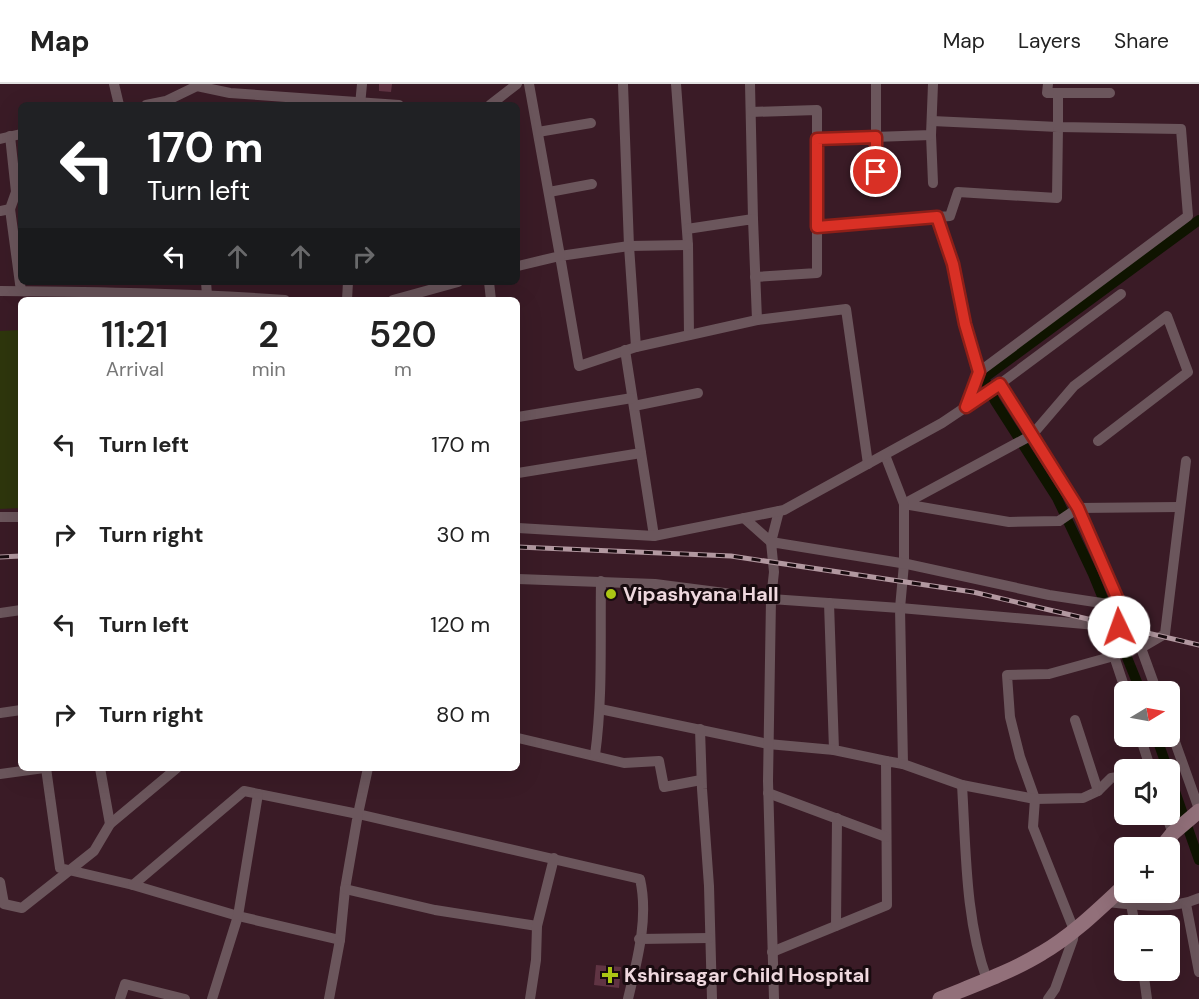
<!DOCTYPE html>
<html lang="en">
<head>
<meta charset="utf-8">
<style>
	:root { --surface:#fff; --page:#f6f6f6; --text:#222; --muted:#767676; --line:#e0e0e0 }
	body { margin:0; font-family:"DM Sans",sans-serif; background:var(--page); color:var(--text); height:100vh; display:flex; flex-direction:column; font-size:22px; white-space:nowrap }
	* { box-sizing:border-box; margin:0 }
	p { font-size:20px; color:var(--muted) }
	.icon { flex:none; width:33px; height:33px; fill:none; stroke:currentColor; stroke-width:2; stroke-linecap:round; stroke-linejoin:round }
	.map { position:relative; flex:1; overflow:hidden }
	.sheet { position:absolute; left:18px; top:213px; width:502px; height:474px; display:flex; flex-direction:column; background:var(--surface); border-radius:9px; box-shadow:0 6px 24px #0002 }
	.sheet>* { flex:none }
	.guide { position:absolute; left:18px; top:18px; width:502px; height:183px; border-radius:9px; box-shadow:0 6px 24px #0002; background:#202124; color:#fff; overflow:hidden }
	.needle { width:39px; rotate:80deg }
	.tools { position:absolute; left:1114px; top:597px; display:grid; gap:12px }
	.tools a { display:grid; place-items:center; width:66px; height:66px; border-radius:9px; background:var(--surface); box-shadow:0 6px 24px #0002; font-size:30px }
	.pin { position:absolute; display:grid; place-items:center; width:51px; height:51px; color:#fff; margin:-26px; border:3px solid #fff; border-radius:50%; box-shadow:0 2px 6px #0007 }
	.me { position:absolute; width:66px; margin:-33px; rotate:357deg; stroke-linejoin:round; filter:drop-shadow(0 0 4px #0008) }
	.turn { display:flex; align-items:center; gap:21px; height:126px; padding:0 30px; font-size:27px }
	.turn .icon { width:78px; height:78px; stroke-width:2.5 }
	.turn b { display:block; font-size:42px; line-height:51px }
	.lanes { display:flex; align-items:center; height:57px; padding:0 30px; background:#0003; justify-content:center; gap:30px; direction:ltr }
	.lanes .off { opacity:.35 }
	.eta { display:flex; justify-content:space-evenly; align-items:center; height:102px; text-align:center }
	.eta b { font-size:36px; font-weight:600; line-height:42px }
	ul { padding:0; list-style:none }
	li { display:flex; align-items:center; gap:18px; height:90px; padding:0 30px }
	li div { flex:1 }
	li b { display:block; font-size:22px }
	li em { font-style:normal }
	header { display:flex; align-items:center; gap:36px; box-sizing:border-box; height:84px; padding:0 30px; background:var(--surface); border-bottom:2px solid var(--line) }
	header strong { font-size:28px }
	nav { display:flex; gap:33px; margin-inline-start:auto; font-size:21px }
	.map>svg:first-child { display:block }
	.green { fill:#2e360d }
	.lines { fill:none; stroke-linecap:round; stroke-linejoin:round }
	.canal { stroke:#0f1400; stroke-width:10 }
	.building { fill:#603443 }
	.street { stroke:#6b565c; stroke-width:10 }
	.secondary { stroke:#92707a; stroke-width:15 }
	.rail-casing { stroke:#b298a0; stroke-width:5 }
	.rail { stroke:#180b0f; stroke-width:3; stroke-dasharray:9; stroke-linecap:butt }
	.route-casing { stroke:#8d1f18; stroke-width:15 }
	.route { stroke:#d93025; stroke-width:10 }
	.poi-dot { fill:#abc614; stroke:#180b0f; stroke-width:2 }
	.labels { text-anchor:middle; stroke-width:6; stroke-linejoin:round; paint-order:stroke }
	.poi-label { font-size:20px; font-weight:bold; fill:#eed8de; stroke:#180b0f; text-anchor:start }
</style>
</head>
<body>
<header>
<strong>Map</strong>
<nav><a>Map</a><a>Layers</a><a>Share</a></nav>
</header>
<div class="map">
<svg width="1199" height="915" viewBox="0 0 1199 915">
	<rect width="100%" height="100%" fill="#3a1b26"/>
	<!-- green -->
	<path class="green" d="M21 246V424L0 425V247Z"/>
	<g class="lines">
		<!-- canal -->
		<g class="canal">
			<path d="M1141 608 1093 490 1057 414 995 317 984 294 1199 136"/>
			<path d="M1156 652 1168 686"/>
			<path d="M1170 693 1199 776"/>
		</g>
	</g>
	<!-- building -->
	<g class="building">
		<path d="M379 0H392L391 8 379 7Z"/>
		<path d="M596 881 621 883 619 904 594 901Z"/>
	</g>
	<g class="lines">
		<!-- street -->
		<g class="street">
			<path d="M114 0 119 21"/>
			<path d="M623 0 629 162 636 263"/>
			<path d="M676 0 688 161 689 251"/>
			<path d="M750 0 753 135"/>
			<path d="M1048 0 1047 9H1058"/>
			<path d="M146 21 166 17 197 2 230 9 399 21"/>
			<path d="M360 21 362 0"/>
			<path d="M490 21 517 0"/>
			<path d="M751 28 817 26V189L755 193"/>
			<path d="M538 48 591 39"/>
			<path d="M931 51 933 99"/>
			<path d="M10 52 16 108"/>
			<path d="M0 55 21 50"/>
			<path d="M817 55 931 51 933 0"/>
			<path d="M876 105V0"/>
			<path d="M549 108 592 100"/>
			<path d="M10 125 21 207"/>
			<path d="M0 127 10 125 16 108 21 107"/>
			<path d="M937 133 953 180 965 240 979 288"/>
			<path d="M817 143 950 132 958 108 1057 114 1058 43 932 37"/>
			<path d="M687 145 753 135 757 236 636 263 579 282 560 172 629 162 688 161"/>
			<path d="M518 182 560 172 529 0"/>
			<path d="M206 198 207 211"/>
			<path d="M489 198 491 216"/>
			<path d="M0 207C95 208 190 209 285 216"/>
			<path d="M347 216 348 198"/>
			<path d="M393 216 458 198"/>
			<path d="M757 236 846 225 868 380"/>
			<path d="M625 266 654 452"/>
			<path d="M1000 300 1078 424 1129 545 1141 564 1157 608"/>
			<path d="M634 322 698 309"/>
			<path d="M966 323 979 288 1188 132 1181 45 1058 43V9H1110"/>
			<path d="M518 333 632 314"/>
			<path d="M1098 357 1188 288 1167 232 1074 302 1032 351 904 420 1009 438 1059 437 1078 424 1179 423"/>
			<path d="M885 371 904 420V480L900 524 1119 543 1125 532"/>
			<path d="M518 389 641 369"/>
			<path d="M0 433H21"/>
			<path d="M744 434 771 458 779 427"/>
			<path d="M518 444 654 452 784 426 942 339 1000 300 1121 210"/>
			<path d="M518 495 655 500 771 515 900 524 903 680 886 677 887 821 772 868"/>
			<path d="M829 519 834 666 886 677"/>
			<path d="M0 529 21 526"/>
			<path d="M1109 542 1114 572 1126 608"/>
			<path d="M1141 564 1165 550 1186 377"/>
			<path d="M1114 572 1049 590 1007 591 1010 633 1020 673 1035 715 1083 714 1098 707 1111 694 1125 692"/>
			<path d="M600 625 768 660 834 666"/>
			<path d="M0 629 21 626"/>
			<path d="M1075 636 1098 707"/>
			<path d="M1170 644 1199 725"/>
			<path d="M700 645 702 705 709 802 712 915"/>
			<path d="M1140 652 1151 686"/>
			<path d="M518 654 624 679 659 677 664 703 701 696"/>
			<path d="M595 671C603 613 600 555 601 497"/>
			<path d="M903 680 962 701 1035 715 1033 743 1074 846 1073 855 1055 905 1048 915"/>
			<path d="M46 684 60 784 133 801"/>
			<path d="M100 684 110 740"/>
			<path d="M368 684 358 730 640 795C649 834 637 877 628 915"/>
			<path d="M0 690 44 684"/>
			<path d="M962 701C966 765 965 835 987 896"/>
			<path d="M244 707 358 730 345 805 340 856 238 832 133 801Z"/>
			<path d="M768 709 886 753"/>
			<path d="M1166 730 1173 750"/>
			<path d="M0 798 4 820 22 824 94 767 110 740 177 684"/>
			<path d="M345 805 435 826 537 842"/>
			<path d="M1107 818C1134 821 1174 826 1199 814"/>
			<path d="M1131 820 1135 842"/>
			<path d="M1186 820 1199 888"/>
			<path d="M836 842 837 734"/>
			<path d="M639 855 709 854"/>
			<path d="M1143 886 1147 915"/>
			<path d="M120 915 125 900 185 915"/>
			<path d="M212 915 238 832 258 710"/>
			<path d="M329 915 340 856"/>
			<path d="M530 915 536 876 537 842 554 774"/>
			<path d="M774 915 768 697 771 515 774 488 771 458 907 480 1049 511 1121 522"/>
		</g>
		<!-- secondary -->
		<g class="secondary">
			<path d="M1161 764 1173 749 1199 727"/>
			<path d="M940 915C974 901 1011 888 1042 869 1073 851 1099 825 1125 801"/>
		</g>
		<!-- rail casing -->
		<g class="rail-casing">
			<g id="rail">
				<path d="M518 463 731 472 973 508 1199 561"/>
				<path d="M0 473 21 472"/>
			</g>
		</g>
		<!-- rail -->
		<use href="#rail" class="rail"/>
	</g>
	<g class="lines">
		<!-- route casing -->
		<g class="route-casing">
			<path id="route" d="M876 88V53L817 55V143L937 133 953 180 965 240 979 288 966 323 1000 300 1078 424 1125 532 1119 543"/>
		</g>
		<!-- route -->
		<use href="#route" class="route"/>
	</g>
	<!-- markers -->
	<g class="poi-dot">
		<circle cx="611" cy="510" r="6"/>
		<path d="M607 882h6v6h6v6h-6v6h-6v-6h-6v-6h6z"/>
	</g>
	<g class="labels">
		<!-- poi labels -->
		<g class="poi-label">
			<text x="623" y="517">Vipashyana Hall</text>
			<text x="624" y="898">Kshirsagar Child Hospital</text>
		</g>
	</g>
</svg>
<div class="tools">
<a><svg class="needle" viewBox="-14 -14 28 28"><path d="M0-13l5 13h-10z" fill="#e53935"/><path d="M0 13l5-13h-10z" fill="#767676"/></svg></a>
<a><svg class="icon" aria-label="sound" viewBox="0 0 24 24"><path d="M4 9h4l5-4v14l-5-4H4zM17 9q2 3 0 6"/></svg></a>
<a>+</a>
<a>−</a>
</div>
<div class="pin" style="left:876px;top:88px;background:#d93025"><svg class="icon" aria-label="arrive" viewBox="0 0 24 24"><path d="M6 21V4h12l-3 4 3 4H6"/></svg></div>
<svg class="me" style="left:1119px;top:543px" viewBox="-20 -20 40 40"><circle r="19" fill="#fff"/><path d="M0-13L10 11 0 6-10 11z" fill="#d93025"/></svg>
<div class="guide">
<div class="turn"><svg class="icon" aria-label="left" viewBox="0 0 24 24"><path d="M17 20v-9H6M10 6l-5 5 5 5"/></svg><div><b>170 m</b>Turn left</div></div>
<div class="lanes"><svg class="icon" aria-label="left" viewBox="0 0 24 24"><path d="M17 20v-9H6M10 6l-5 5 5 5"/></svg><svg class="icon off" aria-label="ahead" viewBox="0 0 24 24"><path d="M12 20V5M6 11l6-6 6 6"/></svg><svg class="icon off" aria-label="ahead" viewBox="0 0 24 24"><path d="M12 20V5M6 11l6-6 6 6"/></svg><svg class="icon off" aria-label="right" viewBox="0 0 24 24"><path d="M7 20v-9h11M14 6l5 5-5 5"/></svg></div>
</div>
<section class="sheet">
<div class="eta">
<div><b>11:21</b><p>Arrival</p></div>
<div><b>2</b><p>min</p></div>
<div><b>520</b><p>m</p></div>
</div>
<ul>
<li><svg class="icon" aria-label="left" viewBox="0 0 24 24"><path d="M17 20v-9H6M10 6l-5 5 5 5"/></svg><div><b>Turn left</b></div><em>170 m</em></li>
<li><svg class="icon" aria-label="right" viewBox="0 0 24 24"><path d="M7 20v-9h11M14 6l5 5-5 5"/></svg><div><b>Turn right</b></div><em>30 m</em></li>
<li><svg class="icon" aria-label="left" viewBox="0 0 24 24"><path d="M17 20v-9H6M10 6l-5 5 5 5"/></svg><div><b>Turn left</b></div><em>120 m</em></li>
<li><svg class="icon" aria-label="right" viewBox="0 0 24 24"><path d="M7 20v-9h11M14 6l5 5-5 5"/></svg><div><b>Turn right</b></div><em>80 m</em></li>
</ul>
</section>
</div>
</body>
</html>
